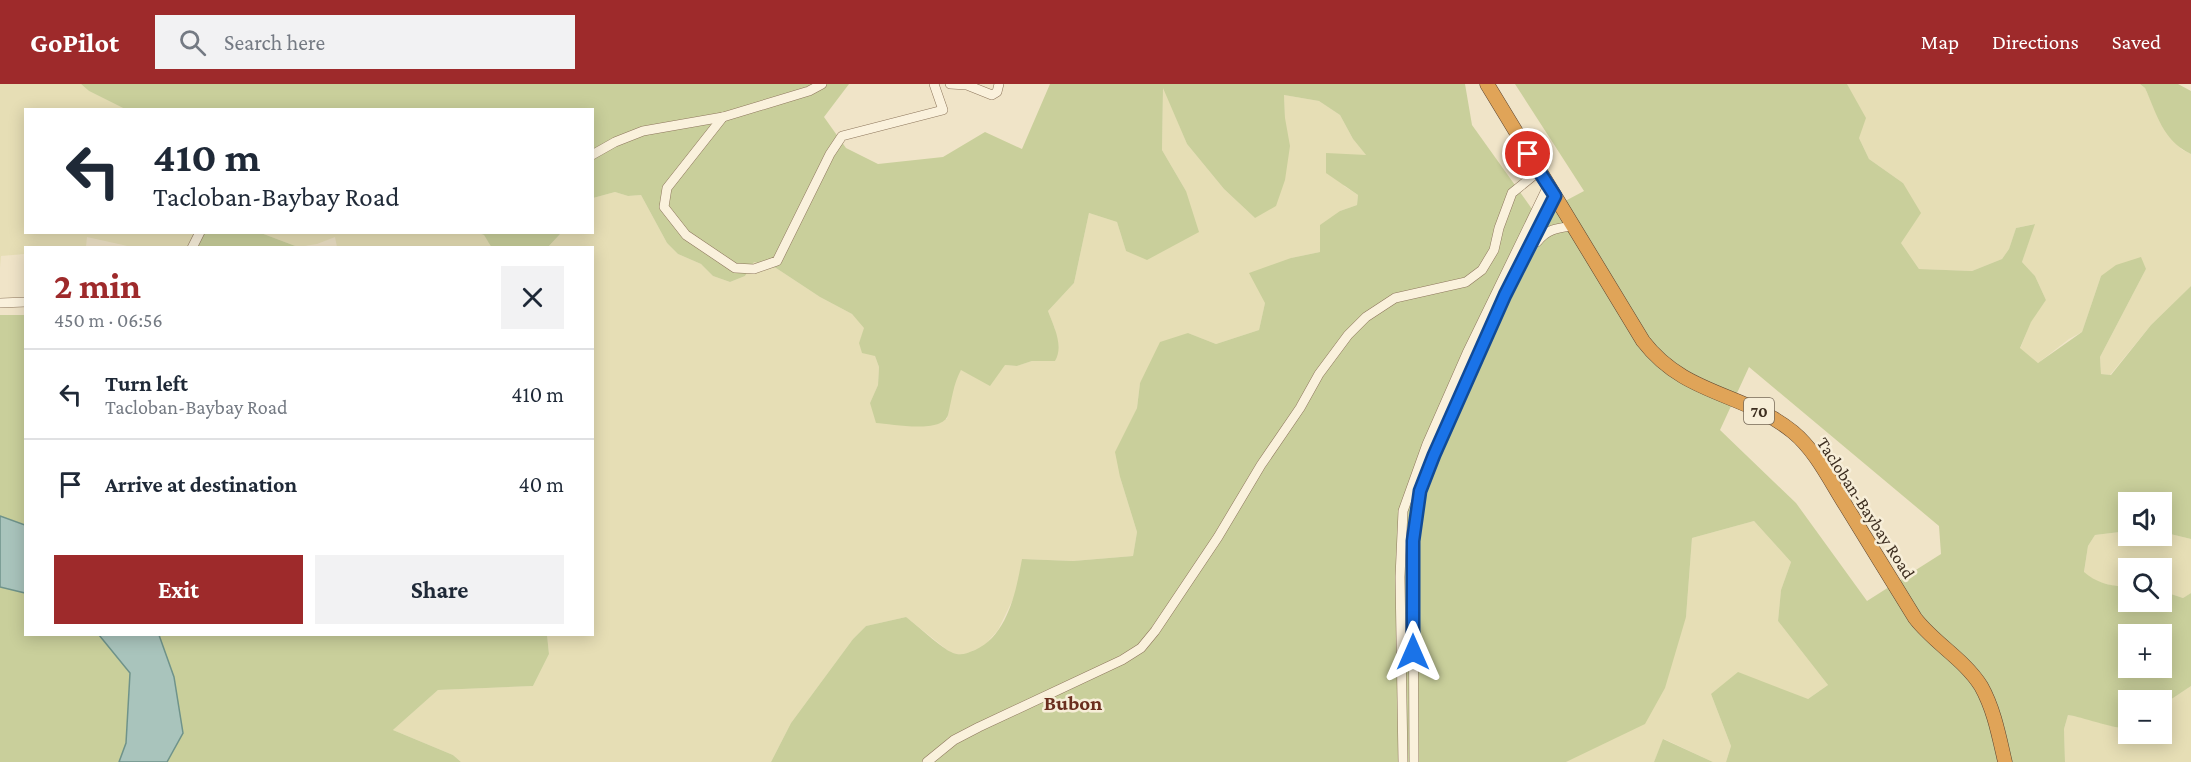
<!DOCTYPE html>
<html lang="en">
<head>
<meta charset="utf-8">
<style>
	:root { --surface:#fff; --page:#f2f2f3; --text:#1f2937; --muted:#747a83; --line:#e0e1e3; --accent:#9e2a2b }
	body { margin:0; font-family:"Crimson Pro",serif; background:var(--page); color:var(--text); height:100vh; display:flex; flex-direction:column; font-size:22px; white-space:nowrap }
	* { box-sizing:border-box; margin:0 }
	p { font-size:20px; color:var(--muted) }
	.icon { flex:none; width:33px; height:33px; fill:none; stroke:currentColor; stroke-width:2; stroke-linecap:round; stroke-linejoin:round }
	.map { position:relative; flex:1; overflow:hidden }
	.sheet { position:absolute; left:24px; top:162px; width:570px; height:390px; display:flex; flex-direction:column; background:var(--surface); border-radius:0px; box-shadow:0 3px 15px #0003 }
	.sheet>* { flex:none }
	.guide { position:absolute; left:24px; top:24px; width:570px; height:126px; border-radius:0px; box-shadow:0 3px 15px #0003; background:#fff; color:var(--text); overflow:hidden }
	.fabs { position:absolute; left:2118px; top:408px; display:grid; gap:12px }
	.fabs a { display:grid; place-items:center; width:54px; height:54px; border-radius:0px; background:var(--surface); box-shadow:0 3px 15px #0003; font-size:30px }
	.pin { position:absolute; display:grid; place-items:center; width:51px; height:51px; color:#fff; margin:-26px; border:3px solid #fff; border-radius:50%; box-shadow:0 2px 6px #0007 }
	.me { position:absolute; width:66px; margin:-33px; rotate:0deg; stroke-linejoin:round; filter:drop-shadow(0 0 4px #0008) }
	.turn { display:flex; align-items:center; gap:21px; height:126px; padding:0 30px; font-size:27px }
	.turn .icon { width:78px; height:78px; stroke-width:2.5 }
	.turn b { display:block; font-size:42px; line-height:51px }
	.round { display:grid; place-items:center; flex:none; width:63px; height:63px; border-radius:0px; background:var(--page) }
	.headline { display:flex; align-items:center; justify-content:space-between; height:102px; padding:0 30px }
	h1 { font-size:36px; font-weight:700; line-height:45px; color:var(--accent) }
	.cta { display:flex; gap:12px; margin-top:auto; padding:12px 30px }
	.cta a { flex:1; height:69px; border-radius:0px; background:var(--accent); color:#fff; font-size:24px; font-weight:700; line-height:69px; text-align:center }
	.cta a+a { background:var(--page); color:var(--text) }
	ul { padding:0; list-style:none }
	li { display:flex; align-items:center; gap:18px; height:90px; padding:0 30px; border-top:2px solid var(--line) }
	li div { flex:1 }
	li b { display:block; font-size:22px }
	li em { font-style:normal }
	header { display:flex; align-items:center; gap:36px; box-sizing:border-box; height:84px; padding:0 30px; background:var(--accent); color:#fff }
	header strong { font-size:28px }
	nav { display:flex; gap:33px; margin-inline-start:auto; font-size:21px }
	.search { width:420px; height:54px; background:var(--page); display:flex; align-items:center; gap:15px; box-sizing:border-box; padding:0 21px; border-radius:0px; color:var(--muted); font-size:22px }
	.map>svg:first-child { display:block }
	.farmland { fill:#e6deb5 }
	.green { fill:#c9cf9b; fill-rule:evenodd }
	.water { fill:#a9c4bc; stroke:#6f938a; stroke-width:1.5 }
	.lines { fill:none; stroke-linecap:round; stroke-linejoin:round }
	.minor-casing { stroke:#8d765c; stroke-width:10 }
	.highway-casing { stroke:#5b4430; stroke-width:15 }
	.minor { stroke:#faf1dc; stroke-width:9 }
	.highway { stroke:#e0a458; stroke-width:14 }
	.route-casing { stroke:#114b97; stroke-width:15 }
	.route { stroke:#1a73e8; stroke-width:10 }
	.labels { text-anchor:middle; stroke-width:5; stroke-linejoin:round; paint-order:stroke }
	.shield { fill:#f7eed8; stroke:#756857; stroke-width:1.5 }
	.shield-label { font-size:16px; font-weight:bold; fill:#3d2e20 }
	.street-label { font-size:18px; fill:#3d2e20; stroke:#f7eed8 }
	.quarter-label { font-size:21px; font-weight:bold; fill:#6b2e1e; stroke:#f7eed8 }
</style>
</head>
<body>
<header>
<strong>GoPilot</strong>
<div class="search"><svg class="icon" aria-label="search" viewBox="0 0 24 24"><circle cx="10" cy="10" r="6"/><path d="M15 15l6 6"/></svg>Search here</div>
<nav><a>Map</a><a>Directions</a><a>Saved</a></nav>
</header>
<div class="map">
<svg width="2191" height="678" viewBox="0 0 2191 678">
	<rect width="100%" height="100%" fill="#f0e4c8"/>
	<!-- farmland -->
	<g class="farmland">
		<path d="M0 0H81L89 7 125 25 26 26V148L196 149 189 163H132L87 153 86 163 26 164 25 170 1 172 0 184Z"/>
		<path d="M1847 0H2140L2145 4 2153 21 2181 65 2191 70V202L2151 241 2110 291 2101 290 2100 273 2146 185 2101 192 2082 248 2069 255 2038 279 2020 265 2031 237 2046 216 2035 192 2022 178 2034 140 2016 144 2009 165 2002 175 1972 187 1919 185 1901 159 1903 99 1869 75 1859 54Z"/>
		<path d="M1163 2 1187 60 1224 105 1255 134 1285 34 1284 11 1319 17 1340 31 1353 55 1367 72 1344 102 1358 111 1357 121 1340 127 1320 168 1291 174 1265 219 1259 246 1216 260 1188 249 1140 299 1137 324 1127 345 1120 393 1137 448 1133 472 1073 477 1023 475 1015 511 998 546 984 562 963 571 951 569 906 533 866 542 853 555 791 639 771 678H461L453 671 393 646 438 606 533 602 549 570 547 551 592 550V164L548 163 561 149 592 148 593 114 615 108 628 112 641 111 667 159 678 170 701 180 713 192 730 198 745 192 754 178 776 184 820 213 852 230 865 244 859 259 875 272 879 283 878 301 870 319 947 335 953 300 961 286 1005 281 1017 282 1032 277H1055V245L1048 227 1074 199 1089 129 1117 138 1126 167 1186 107 1162 66Z"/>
		<path d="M261 149H478L484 151 492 163H337L335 153 317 160 298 163Z"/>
		<path d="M1754 437 1791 478 1781 506 1778 537 1828 601 1808 615 1711 610 1731 662 1726 678H1713L1664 655 1654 678H1566L1686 533 1692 454Z"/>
		<path d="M2128 447V452H2162V448L2191 455V509L2183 514 2162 507V484H2128V502L2118 503 2095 497 2084 489 2088 462 2095 451Z"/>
		<path d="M2191 602V678H2065L2064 645 2068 631 2086 634 2122 645 2128 644V650H2162V629L2170 616Z"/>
	</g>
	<!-- green -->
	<g class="green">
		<path d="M81 0H849L824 33 846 64 878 80 943 73 985 48 1022 65 1050 0H1465L1472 41 1537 132 1584 107 1515 0H1847L1866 34 1859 54 1869 75 1903 99 1921 129 1901 159 1919 185 1972 187 2002 175 2009 165 2016 144 2035 140 2022 178 2035 192 2046 216 2031 238 2020 264 2038 279 2082 248 2101 192 2116 181 2141 173 2146 185 2100 273 2101 290 2111 291 2151 241 2191 202V455L2162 448V418H2128V447L2095 451 2088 462 2084 488C2097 499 2111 503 2128 502V518H2162V507L2183 514 2191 509V602L2170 616 2162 629V616H2128V644C2117 646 2083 633 2068 631L2064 645 2065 678H1726L1731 662 1711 610 1738 588 1808 615 1828 601 1778 537 1781 506 1791 478 1754 437 1692 454 1686 533 1665 604 1645 640 1566 678H771L791 639 853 555 866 542 906 533C918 542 941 564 953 569 962 572 967 569 975 566 1008 551 1016 507 1022 475L1073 477 1133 472 1137 448 1120 393 1115 368 1137 324 1140 299 1160 258 1188 249 1216 260 1259 246 1265 219 1249 189 1291 174 1320 168V141L1340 127 1357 121 1358 111 1326 89V69L1366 71 1353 55 1340 31 1319 17 1284 11 1285 34 1290 62 1285 96 1276 122 1255 134 1224 105 1187 60 1163 4 1162 66 1186 107 1199 148 1147 176 1126 167 1117 138 1089 129 1074 199 1048 227C1054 243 1064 262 1055 277H1032L1017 282 1005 281 990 302 961 286C953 301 952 315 948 331 942 350 892 340 876 339L870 319 878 301 879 283 875 272 862 269 859 259 864 244 852 230 820 213 776 184 754 178 745 192 730 198 713 192 701 180 678 170 667 159 641 111 628 112 615 108 593 114 592 26 125 25 89 7ZM1749 283 1939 442 1941 470 1867 517 1796 419 1720 346ZM2128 550H2162V584H2128Z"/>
		<path d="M2140 0H2178L2191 7V70C2162 56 2157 30 2145 4Z"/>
		<path d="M196 148 261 149 298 163 189 164Z"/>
		<path d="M478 149 561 148V149L548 163 492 164 484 151Z"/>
		<path d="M0 231H25V441L0 432Z"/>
		<path d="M0 503 25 509 26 550 99 551 130 589 126 659 119 678H0Z"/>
		<path d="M159 551H547L549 570 533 602 438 606 393 646 453 671 461 678H167L183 649 174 593Z"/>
		<path d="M1663 655 1713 678H1654Z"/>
	</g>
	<!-- water -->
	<g class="water">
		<path d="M0 432 25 441V509L0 503Z"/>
		<path d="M99 551H159L174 593 183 649 167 678H119L126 659 130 589Z"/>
	</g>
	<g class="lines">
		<!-- minor casing -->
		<g class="minor-casing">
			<g id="minor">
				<path d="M950 0 967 1 992 11 997 8 999 0"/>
				<path d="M723 33 667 104 664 123 686 151 735 184 754 185 777 177 830 70 842 52 943 26 934 0"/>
				<path d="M592 71 615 58 643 47 723 33 809 7 822 0"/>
				<path d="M1537 158C1547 145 1557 144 1573 142"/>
				<path d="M192 164 200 148"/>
				<path d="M0 219 26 218"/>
				<path d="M927 678 954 656 979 643 1122 576 1141 564 1155 547 1218 453 1261 381 1300 324 1319 290 1348 251 1366 233 1395 214 1466 198 1482 186 1494 166 1499 144 1512 109 1539 87"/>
				<path d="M1403 678 1400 493 1403 427 1427 360 1467 269 1548 102"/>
				<path d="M1414 678 1413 457 1420 407 1434 371 1505 211 1555 113"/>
			</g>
		</g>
		<!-- highway casing -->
		<g class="highway-casing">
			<path id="highway" d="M1487 0 1643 257C1685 312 1744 308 1793 348 1816 367 1830 397 1846 422 1869 459 1892 497 1915 534 1934 559 1964 575 1981 602 1994 625 1999 652 2005 678"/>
		</g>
		<!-- minor -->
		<use href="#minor" class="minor"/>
		<!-- highway -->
		<use href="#highway" class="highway"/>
	</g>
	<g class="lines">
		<!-- route casing -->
		<g class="route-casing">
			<path id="route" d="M1413 568V457L1420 407 1434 371 1505 211 1555 112 1528 70"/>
		</g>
		<!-- route -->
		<use href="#route" class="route"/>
	</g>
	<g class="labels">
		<!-- shield labels -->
		<rect class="shield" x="1744" y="314" width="30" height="26" rx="4.5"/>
		<g class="shield-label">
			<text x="1759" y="333">70</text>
		</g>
		<!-- street labels -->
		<g class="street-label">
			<text transform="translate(1866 424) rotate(57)" y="6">Tacloban-Baybay Road</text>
		</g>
		<!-- quarter labels -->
		<g class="quarter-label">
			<text x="1073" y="626">Bubon</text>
		</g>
	</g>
</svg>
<div class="fabs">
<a><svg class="icon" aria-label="sound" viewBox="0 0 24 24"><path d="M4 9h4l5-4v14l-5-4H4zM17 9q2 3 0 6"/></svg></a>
<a><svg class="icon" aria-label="search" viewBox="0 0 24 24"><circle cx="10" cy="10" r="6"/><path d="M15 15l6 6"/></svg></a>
<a>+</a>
<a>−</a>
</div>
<div class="pin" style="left:1528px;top:70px;background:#d93025"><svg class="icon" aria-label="arrive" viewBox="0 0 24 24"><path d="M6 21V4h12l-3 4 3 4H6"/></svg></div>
<svg class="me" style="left:1413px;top:568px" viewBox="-20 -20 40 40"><path d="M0-17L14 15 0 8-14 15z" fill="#1a73e8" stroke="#fff" stroke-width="4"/></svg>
<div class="guide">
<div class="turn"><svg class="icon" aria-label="left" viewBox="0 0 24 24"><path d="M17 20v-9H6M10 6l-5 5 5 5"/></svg><div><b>410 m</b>Tacloban-Baybay Road</div></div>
</div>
<section class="sheet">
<div class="headline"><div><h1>2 min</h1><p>450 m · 06:56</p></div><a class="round"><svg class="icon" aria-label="close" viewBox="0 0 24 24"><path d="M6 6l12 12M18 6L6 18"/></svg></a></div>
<ul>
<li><svg class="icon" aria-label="left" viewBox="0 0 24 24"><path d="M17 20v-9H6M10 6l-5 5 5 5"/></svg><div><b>Turn left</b><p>Tacloban-Baybay Road</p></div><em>410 m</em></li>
<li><svg class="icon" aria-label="arrive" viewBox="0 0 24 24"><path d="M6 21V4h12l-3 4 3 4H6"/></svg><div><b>Arrive at destination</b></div><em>40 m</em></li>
</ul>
<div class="cta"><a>Exit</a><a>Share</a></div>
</section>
</div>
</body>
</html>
